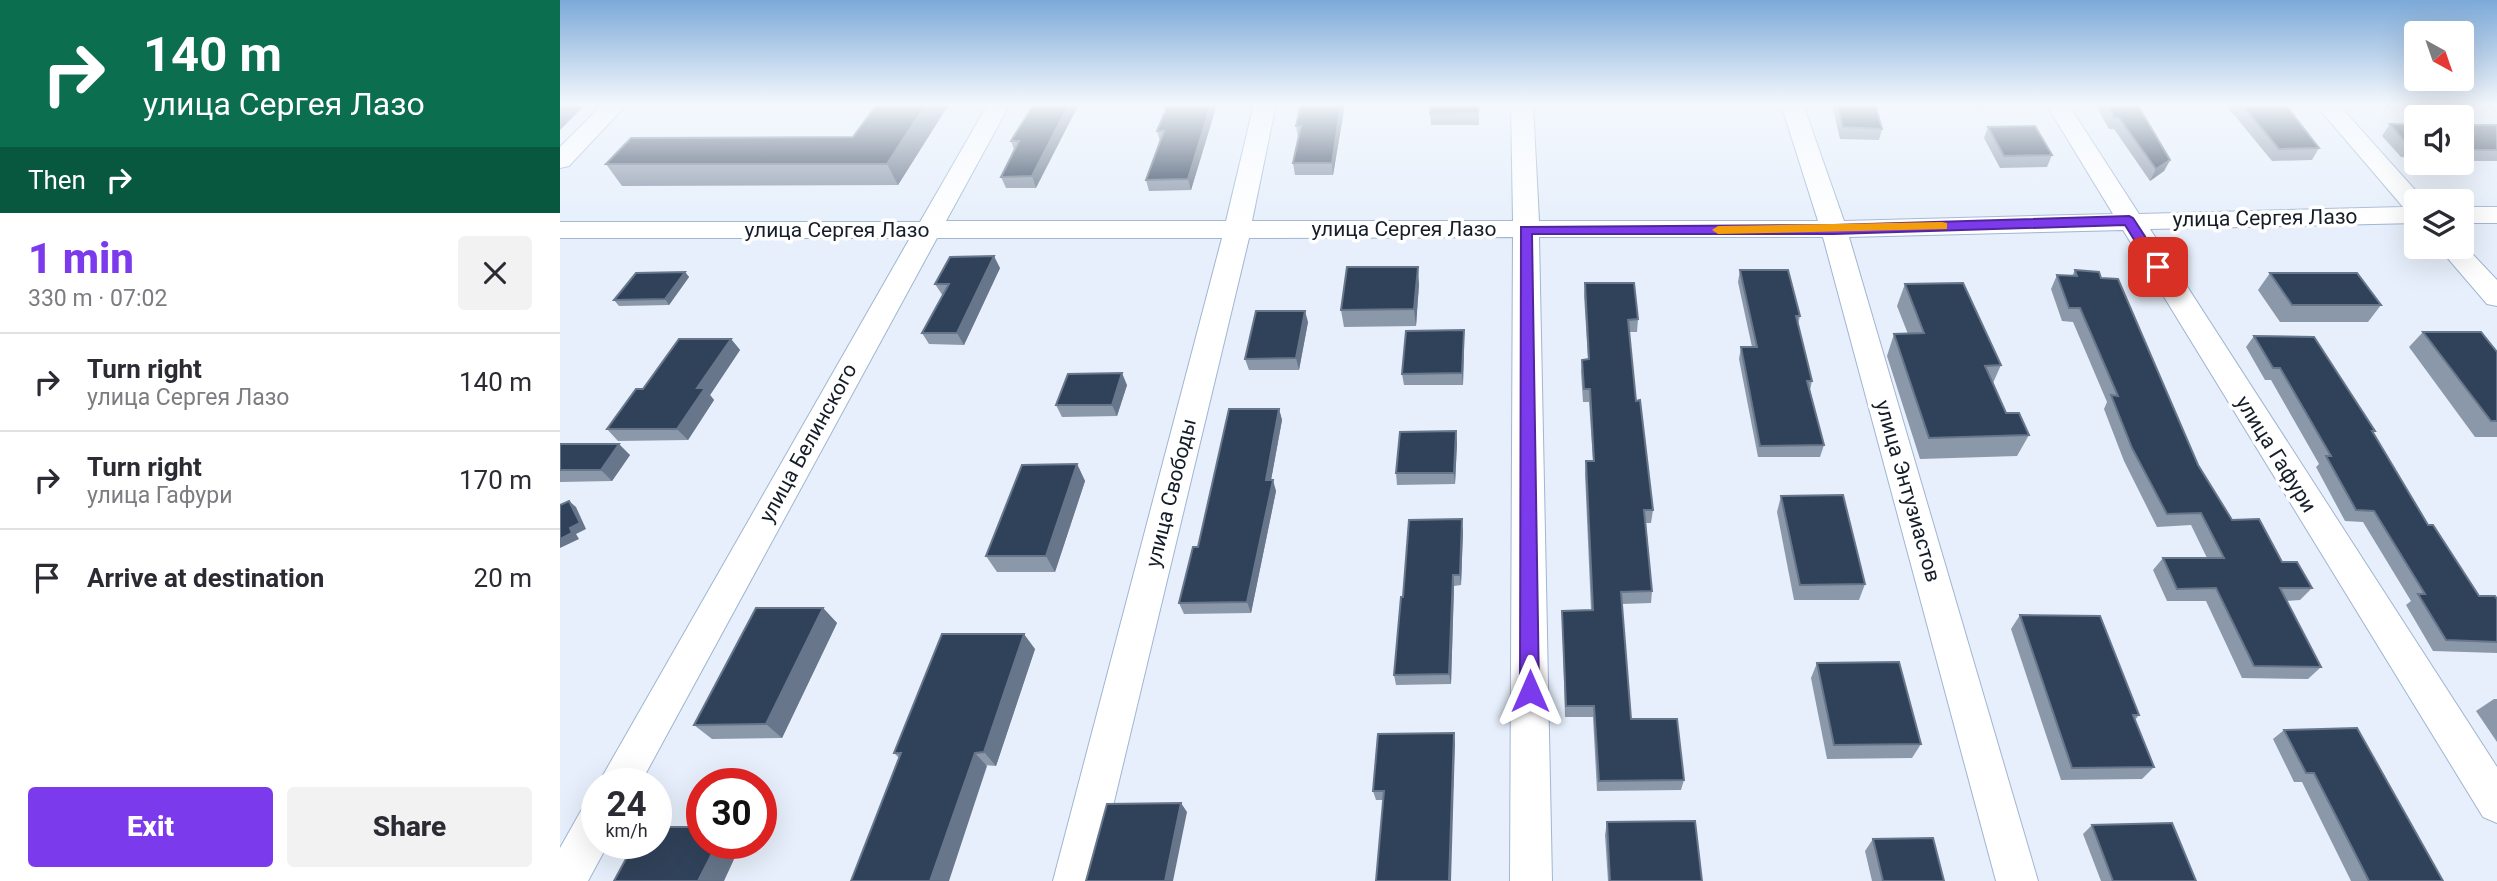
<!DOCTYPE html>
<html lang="en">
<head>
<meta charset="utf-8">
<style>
	:root { --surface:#fff; --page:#f2f2f3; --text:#2b2b33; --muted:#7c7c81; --line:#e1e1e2; --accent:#7c3aed }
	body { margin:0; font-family:Roboto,sans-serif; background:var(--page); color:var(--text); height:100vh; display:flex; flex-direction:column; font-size:26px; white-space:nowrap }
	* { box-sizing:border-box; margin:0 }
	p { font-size:23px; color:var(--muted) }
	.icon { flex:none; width:38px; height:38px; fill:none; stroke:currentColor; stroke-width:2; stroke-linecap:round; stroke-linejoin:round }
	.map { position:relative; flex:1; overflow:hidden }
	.drawer { display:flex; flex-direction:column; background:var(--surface); width:560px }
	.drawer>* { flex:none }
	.banner { background:#0b6e4f; color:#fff; overflow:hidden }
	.needle { width:46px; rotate:140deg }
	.tools { position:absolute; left:1844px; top:21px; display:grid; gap:14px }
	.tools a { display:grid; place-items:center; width:70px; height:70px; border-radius:7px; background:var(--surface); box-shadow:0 7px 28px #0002; font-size:35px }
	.speed { position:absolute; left:21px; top:768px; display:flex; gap:14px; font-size:35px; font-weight:700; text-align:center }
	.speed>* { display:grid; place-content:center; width:91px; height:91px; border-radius:50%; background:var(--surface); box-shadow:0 7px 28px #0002; line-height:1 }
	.speed small { font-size:18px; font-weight:400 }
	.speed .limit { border:10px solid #d22; background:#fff; color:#111 }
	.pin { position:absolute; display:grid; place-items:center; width:60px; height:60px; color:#fff; margin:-30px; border-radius:14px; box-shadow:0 4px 10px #0006 }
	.me { position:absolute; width:77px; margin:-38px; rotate:0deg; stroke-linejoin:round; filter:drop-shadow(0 0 5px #0008) }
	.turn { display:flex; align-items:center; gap:24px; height:147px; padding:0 28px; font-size:32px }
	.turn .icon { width:91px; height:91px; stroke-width:2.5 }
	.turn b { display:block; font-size:49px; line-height:60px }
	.then { display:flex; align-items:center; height:66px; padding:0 28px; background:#0003; gap:14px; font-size:26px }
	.round { display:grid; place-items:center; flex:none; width:74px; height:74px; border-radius:7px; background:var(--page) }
	.summary { display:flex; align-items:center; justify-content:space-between; height:119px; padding:0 28px }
	h1 { font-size:42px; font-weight:800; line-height:52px; color:var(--accent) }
	.primary-button { display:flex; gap:14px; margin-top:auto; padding:14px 28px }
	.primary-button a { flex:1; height:80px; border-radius:7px; background:var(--accent); color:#fff; font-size:28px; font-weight:800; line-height:80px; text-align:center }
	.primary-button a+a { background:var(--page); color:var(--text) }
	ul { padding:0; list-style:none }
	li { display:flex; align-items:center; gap:21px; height:98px; padding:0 28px; border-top:2px solid var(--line) }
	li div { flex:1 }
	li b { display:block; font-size:26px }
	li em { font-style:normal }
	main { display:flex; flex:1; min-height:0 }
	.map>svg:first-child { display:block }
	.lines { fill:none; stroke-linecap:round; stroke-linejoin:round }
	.minor-casing { stroke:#a0b6d2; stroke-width:2 }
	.minor { fill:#fff; fill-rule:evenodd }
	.wall { fill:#8b98aa }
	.shaded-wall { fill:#67768a }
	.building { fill:#30425a; stroke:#67768a; stroke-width:2 }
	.route { fill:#7c3aed; stroke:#51269a; stroke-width:2 }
	.slow { fill:#f59e0b }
	.labels { text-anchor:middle; stroke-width:7; stroke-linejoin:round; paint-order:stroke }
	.street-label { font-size:21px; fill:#151d28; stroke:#fff }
</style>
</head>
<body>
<main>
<section class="drawer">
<div class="banner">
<div class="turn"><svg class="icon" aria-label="right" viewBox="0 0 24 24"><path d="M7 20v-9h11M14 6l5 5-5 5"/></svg><div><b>140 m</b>улица Сергея Лазо</div></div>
<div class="then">Then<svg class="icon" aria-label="right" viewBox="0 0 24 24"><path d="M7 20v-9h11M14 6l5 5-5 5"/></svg></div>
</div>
<div class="summary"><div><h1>1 min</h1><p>330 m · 07:02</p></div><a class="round"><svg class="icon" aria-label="close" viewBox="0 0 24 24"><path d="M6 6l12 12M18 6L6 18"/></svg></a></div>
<ul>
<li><svg class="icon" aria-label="right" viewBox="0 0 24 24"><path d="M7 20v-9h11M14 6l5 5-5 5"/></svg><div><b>Turn right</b><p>улица Сергея Лазо</p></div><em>140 m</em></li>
<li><svg class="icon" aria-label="right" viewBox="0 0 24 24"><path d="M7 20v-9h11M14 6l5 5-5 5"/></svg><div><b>Turn right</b><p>улица Гафури</p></div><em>170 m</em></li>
<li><svg class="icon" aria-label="arrive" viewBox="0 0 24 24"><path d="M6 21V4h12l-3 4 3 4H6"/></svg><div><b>Arrive at destination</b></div><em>20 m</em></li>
</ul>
<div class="primary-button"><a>Exit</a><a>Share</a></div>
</section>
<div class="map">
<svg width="1937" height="881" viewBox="0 0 1937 881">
	<rect width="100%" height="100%" fill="#e6effb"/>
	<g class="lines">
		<!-- minor casing -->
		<g class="minor-casing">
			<g id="minor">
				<path d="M43 104H67L9 166 0 168V147Z"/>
				<path d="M428 104H450L386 221H666L694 104H716L692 221H953L951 104H973L979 221H1258L1221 104H1243L1284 221 1553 214 1486 104H1508L1579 214 1843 207 1755 104H1778L1865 201H1857V223L1590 229 1937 767V823L1923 817 1563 230 1289 237 1478 881H1436L1263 237H979L992 881H950L953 237 689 238 535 881H493L662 238H377L80 784H38L350 238H0V222H360Z"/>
				<rect x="1902" y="207" width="35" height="16"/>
				<path d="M1902 243 1937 280V306L1927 304 1878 247H1902Z"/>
				<path d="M37 803V844H48L28 881H0V848L22 809Z"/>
			</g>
		</g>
		<!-- minor -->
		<use href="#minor" class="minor"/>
	</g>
	<!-- wall -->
	<g class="wall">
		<path d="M317 104H389L338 185 62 186 46 164 293 137Z"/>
		<path d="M474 104 476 188H446L441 177 454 150 451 141Z"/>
		<path d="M603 104H657L631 190 589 191 586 180 600 141 597 131 605 111Z"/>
		<path d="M785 104 773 175H735L733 163 739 138H738L736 126Z"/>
		<path d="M871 104H919V125H871L870 114Z"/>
		<path d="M1272 104H1315L1322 129 1319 140 1280 139Z"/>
		<path d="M1385 104H1428L1427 107 1386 106Z"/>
		<path d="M1535 104H1577L1610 160 1604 171 1590 181 1554 129H1549Z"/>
		<path d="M1665 104H1725L1759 148 1752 160 1712 161Z"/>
		<path d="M1830 124 1857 125V160L1855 158 1841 157 1822 136Z"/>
		<rect x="1902" y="125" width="35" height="36"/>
		<path d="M1428 127 1492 155 1487 167 1440 168 1424 138Z"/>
		<path d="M440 268 404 345 369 344 362 333 383 296 375 284Z"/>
		<path d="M1180 270 1240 316 1238 324 1252 381 1250 390 1264 445 1260 457H1198L1179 359 1181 347H1192L1178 282Z"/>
		<path d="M1515 270 1541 278 1638 465 1672 520 1752 588 1740 600 1726 601 1761 667 1748 679 1682 678 1646 601H1607L1593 570 1603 558H1647L1631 525 1597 527 1564 461 1544 409 1547 402 1513 322 1502 321 1491 289 1497 275 1512 276Z"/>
		<path d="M125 272 129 277 109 305 59 306 54 300Z"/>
		<path d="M1710 273 1821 305 1808 322H1720L1698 290Z"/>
		<path d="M1025 283 1078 319 1077 332H1069L1076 401 1093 510 1091 523H1086L1092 591 1091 603 1062 604 1071 719 1124 780 1121 790 1037 791 1033 717H1005L1002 611 1031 610 1025 474 1026 461H1033L1029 402H1023L1021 372 1022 360 1028 359 1024 296Z"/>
		<path d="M859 284 856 326 784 327 781 310Z"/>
		<path d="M1345 284 1441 365 1433 383 1446 413 1469 435 1457 456 1360 459 1327 356 1334 334H1348L1337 306Z"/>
		<path d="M748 322 739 370H689L685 359Z"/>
		<path d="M1863 332 1937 352V437H1915L1849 347Z"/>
		<path d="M1694 336 1815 431 1813 434 1868 525 1919 596 1937 599V653L1873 651 1846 605 1851 601 1803 522 1785 521 1756 467 1759 464 1711 380H1705L1686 347Z"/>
		<path d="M171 339 180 350 150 395 154 400 128 440 58 441 47 429 83 389Z"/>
		<path d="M904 342 903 385H844L842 374Z"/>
		<path d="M567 385 557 416 502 417 496 405Z"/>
		<path d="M719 409 722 420 711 480 716 491 691 613 624 614 619 603 638 547Z"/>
		<path d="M896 431 897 443 895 484 837 485 836 473Z"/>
		<path d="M0 444 70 455 52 481 0 482Z"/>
		<path d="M517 464 525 481 495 572H437L426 556Z"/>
		<path d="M1221 496 1305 584 1299 600H1234L1217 512Z"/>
		<path d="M903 531 901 585 894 586 891 684 836 685 834 675 843 597Z"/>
		<path d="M263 608 277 623 222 738 152 739 134 725Z"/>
		<path d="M1460 615 1579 715 1575 720 1594 767 1582 779 1501 780 1451 629Z"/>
		<path d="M475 649 436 766 339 758 334 753Z"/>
		<path d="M1257 663 1361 744 1352 758 1267 759 1251 678Z"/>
		<path d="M1934 699H1937V742L1916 711Z"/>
		<path d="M1724 730 1883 881H1791L1742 782H1734L1713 739Z"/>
		<path d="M895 743 823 800H816L813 791Z"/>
		<path d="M1047 822 1142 881H1048L1045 835Z"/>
		<path d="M1532 825 1636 881H1541L1523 834Z"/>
		<path d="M1313 839 1384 881H1312L1305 851Z"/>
	</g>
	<!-- shaded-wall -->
	<g class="shaded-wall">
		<path d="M0 104H18L21 109 0 130Z"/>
		<path d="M366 104H389L338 185 327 164Z"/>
		<path d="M509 104H519L476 188 472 176Z"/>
		<path d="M651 104H657L631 190 628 179Z"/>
		<path d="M781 104H785L773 175 772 163Z"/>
		<path d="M1610 160 1604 171 1590 181 1596 169Z"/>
		<path d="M434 256 440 268 404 345 397 333Z"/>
		<path d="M858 267 859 284 856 326 854 309Z"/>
		<path d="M125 272 129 277 109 305 105 299Z"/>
		<path d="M745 311 748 322 739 370 736 358Z"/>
		<path d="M904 330V342L903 385 902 373Z"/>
		<path d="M171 339 180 350 150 395 154 400 128 440 117 429 137 388Z"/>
		<path d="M562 373 567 385 557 416 552 405Z"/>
		<path d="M719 409 722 420 709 491 706 480Z"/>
		<path d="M896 431 897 443 895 484 894 473Z"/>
		<path d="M59 444 70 455 52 481 41 470Z"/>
		<path d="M517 464 525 481 495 572 486 556Z"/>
		<path d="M713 480 716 491 691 613 687 602Z"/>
		<path d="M9 501 16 507 26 529 16 534 19 539 0 548V539L10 528Z"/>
		<path d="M902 519 903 531 901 585 900 575Z"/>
		<path d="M893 575 894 586 891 684 889 674Z"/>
		<path d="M263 608 277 623 222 738 206 724Z"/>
		<path d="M464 634 475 649 436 766 424 752Z"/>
		<path d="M894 733 895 743 891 881H889Z"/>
		<path d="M415 753 427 766 389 881H370Z"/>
		<path d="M621 803 627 812 613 881H605Z"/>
		<path d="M157 844H181L164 881H138Z"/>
	</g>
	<!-- building -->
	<g class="building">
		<path d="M317 104H366L327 164H46L71 138 293 137Z"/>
		<path d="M474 104H509L472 176 441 177 459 141H451Z"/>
		<path d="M608 104H651L628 179 586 180 604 131H597Z"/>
		<path d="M741 104H781L772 163H733L741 126H736Z"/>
		<path d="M871 104H919L918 113 870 114Z"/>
		<path d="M1277 104H1315L1322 129 1283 127Z"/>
		<path d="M1546 104H1577L1610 160 1596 169 1559 118 1554 117Z"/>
		<path d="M1681 104H1725L1759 148 1719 149Z"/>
		<path d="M1830 124 1857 125V146H1849Z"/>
		<rect x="1902" y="125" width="35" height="25"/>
		<path d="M1475 126 1492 155 1444 156 1428 127Z"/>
		<path d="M434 256 397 333H362L389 284H375L390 257Z"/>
		<path d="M787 267H858L854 309 781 310Z"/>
		<path d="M1180 270H1228L1240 316H1236L1252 381H1247L1264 445 1200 446 1181 347H1197Z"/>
		<path d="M1515 270 1539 272 1541 278 1558 279 1638 465 1672 520 1699 519 1722 562H1737L1752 588H1720L1761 667 1694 666 1656 588 1617 589 1603 558H1664L1641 513 1607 514 1572 448 1551 395 1558 396 1520 308H1509L1497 275 1517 276Z"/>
		<path d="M125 272 105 299 54 300 76 273Z"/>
		<path d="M1710 273H1797L1821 305H1732Z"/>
		<path d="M1025 283H1074L1078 319 1068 320 1076 401 1080 400 1093 510H1084L1092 591 1061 592 1071 719H1117L1124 780 1039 781 1034 706H1006L1002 611 1033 610 1026 461H1034L1030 389H1024L1022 360 1029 359Z"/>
		<path d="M1403 283 1441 365 1425 366 1446 413H1459L1469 435 1369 438 1334 334 1364 333 1345 284Z"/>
		<path d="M696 311H745L736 358 685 359Z"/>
		<path d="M904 330 902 373 842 374 846 331Z"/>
		<path d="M1863 332H1921L1937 352V421H1931Z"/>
		<path d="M1694 336 1754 337 1815 431H1812L1868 525H1873L1919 596H1935L1937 599V642L1886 640 1858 594H1865L1814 511 1796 510 1766 456H1771L1720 368H1713Z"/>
		<path d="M119 339H171L137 388H145L117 429H47L76 389H83Z"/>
		<path d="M562 373 552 405H496L508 374Z"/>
		<path d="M669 409H719L706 480H713L687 602 619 603 633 547H638Z"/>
		<path d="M896 431 894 473H836L840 432Z"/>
		<path d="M0 444H59L41 470H0Z"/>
		<path d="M517 464 486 556H426L462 465Z"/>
		<path d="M1283 495 1305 584 1240 585 1221 496Z"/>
		<path d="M9 501 20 523 10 528 12 533 0 539V505Z"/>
		<path d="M902 519 900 575H893L889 674 834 675 841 597H843L849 520Z"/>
		<path d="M196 608H263L206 724 134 725Z"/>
		<path d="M1460 615 1540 616 1579 715H1573L1594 767 1512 768Z"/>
		<path d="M382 634H464L424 752 415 753 370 881H291L341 753H334Z"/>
		<path d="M1339 662 1361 744 1274 745 1257 663Z"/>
		<path d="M1797 728 1883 881H1809L1754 773H1746L1724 730Z"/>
		<path d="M894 733 889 881H816L824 791H813L818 734Z"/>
		<path d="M621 803 605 881H526L547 804Z"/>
		<path d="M1135 821 1142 881H1050L1047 822Z"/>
		<path d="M1612 823 1636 881H1553L1532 825Z"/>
		<path d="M96 827H142V844H157L138 881H54L74 844H96Z"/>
		<path d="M1373 838 1384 881H1323L1313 839Z"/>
	</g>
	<!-- sky -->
	<linearGradient id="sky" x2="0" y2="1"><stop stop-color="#7ca9d8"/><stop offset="0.46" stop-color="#f4f8fd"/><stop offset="1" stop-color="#f4f8fd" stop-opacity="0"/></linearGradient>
	<rect width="1937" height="227" fill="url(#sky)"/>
	<!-- route -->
	<path class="route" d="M1569 216 1573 218 1605 267 1603 270H1593L1565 225 1274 234H972L979 691 976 697 970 700 963 697 960 691 961 227 1274 225Z"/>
	<!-- slow -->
	<path class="slow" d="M1382 222 1387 223V229L1158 234 1152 230 1158 226Z"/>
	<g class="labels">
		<!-- street labels -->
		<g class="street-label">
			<text transform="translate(1705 218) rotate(-1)" y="7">улица Сергея Лазо</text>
			<text x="844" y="236">улица Сергея Лазо</text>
			<text x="277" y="237">улица Сергея Лазо</text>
			<text transform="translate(248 443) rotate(-61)" y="7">улица Белинского</text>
			<text transform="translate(1716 454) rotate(58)" y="7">улица Гафури</text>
			<text transform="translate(1348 491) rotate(74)" y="7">улица Энтузиастов</text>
			<text transform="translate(611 493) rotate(-76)" y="7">улица Свободы</text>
		</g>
	</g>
</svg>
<div class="tools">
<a><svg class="needle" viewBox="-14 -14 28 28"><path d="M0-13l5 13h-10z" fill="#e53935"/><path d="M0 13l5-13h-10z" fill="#7c7c81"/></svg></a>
<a><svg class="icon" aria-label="sound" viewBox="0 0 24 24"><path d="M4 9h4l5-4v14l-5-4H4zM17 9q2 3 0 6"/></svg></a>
<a><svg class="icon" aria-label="layers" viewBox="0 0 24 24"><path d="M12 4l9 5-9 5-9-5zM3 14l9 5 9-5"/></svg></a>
</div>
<div class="speed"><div>24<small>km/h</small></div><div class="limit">30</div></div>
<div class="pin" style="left:1598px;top:267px;background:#d93025"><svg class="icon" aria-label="arrive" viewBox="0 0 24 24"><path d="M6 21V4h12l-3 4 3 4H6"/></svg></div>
<svg class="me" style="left:970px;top:691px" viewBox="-20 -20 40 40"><path d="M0-17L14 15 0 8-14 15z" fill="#7c3aed" stroke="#fff" stroke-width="4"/></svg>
</div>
</main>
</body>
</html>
